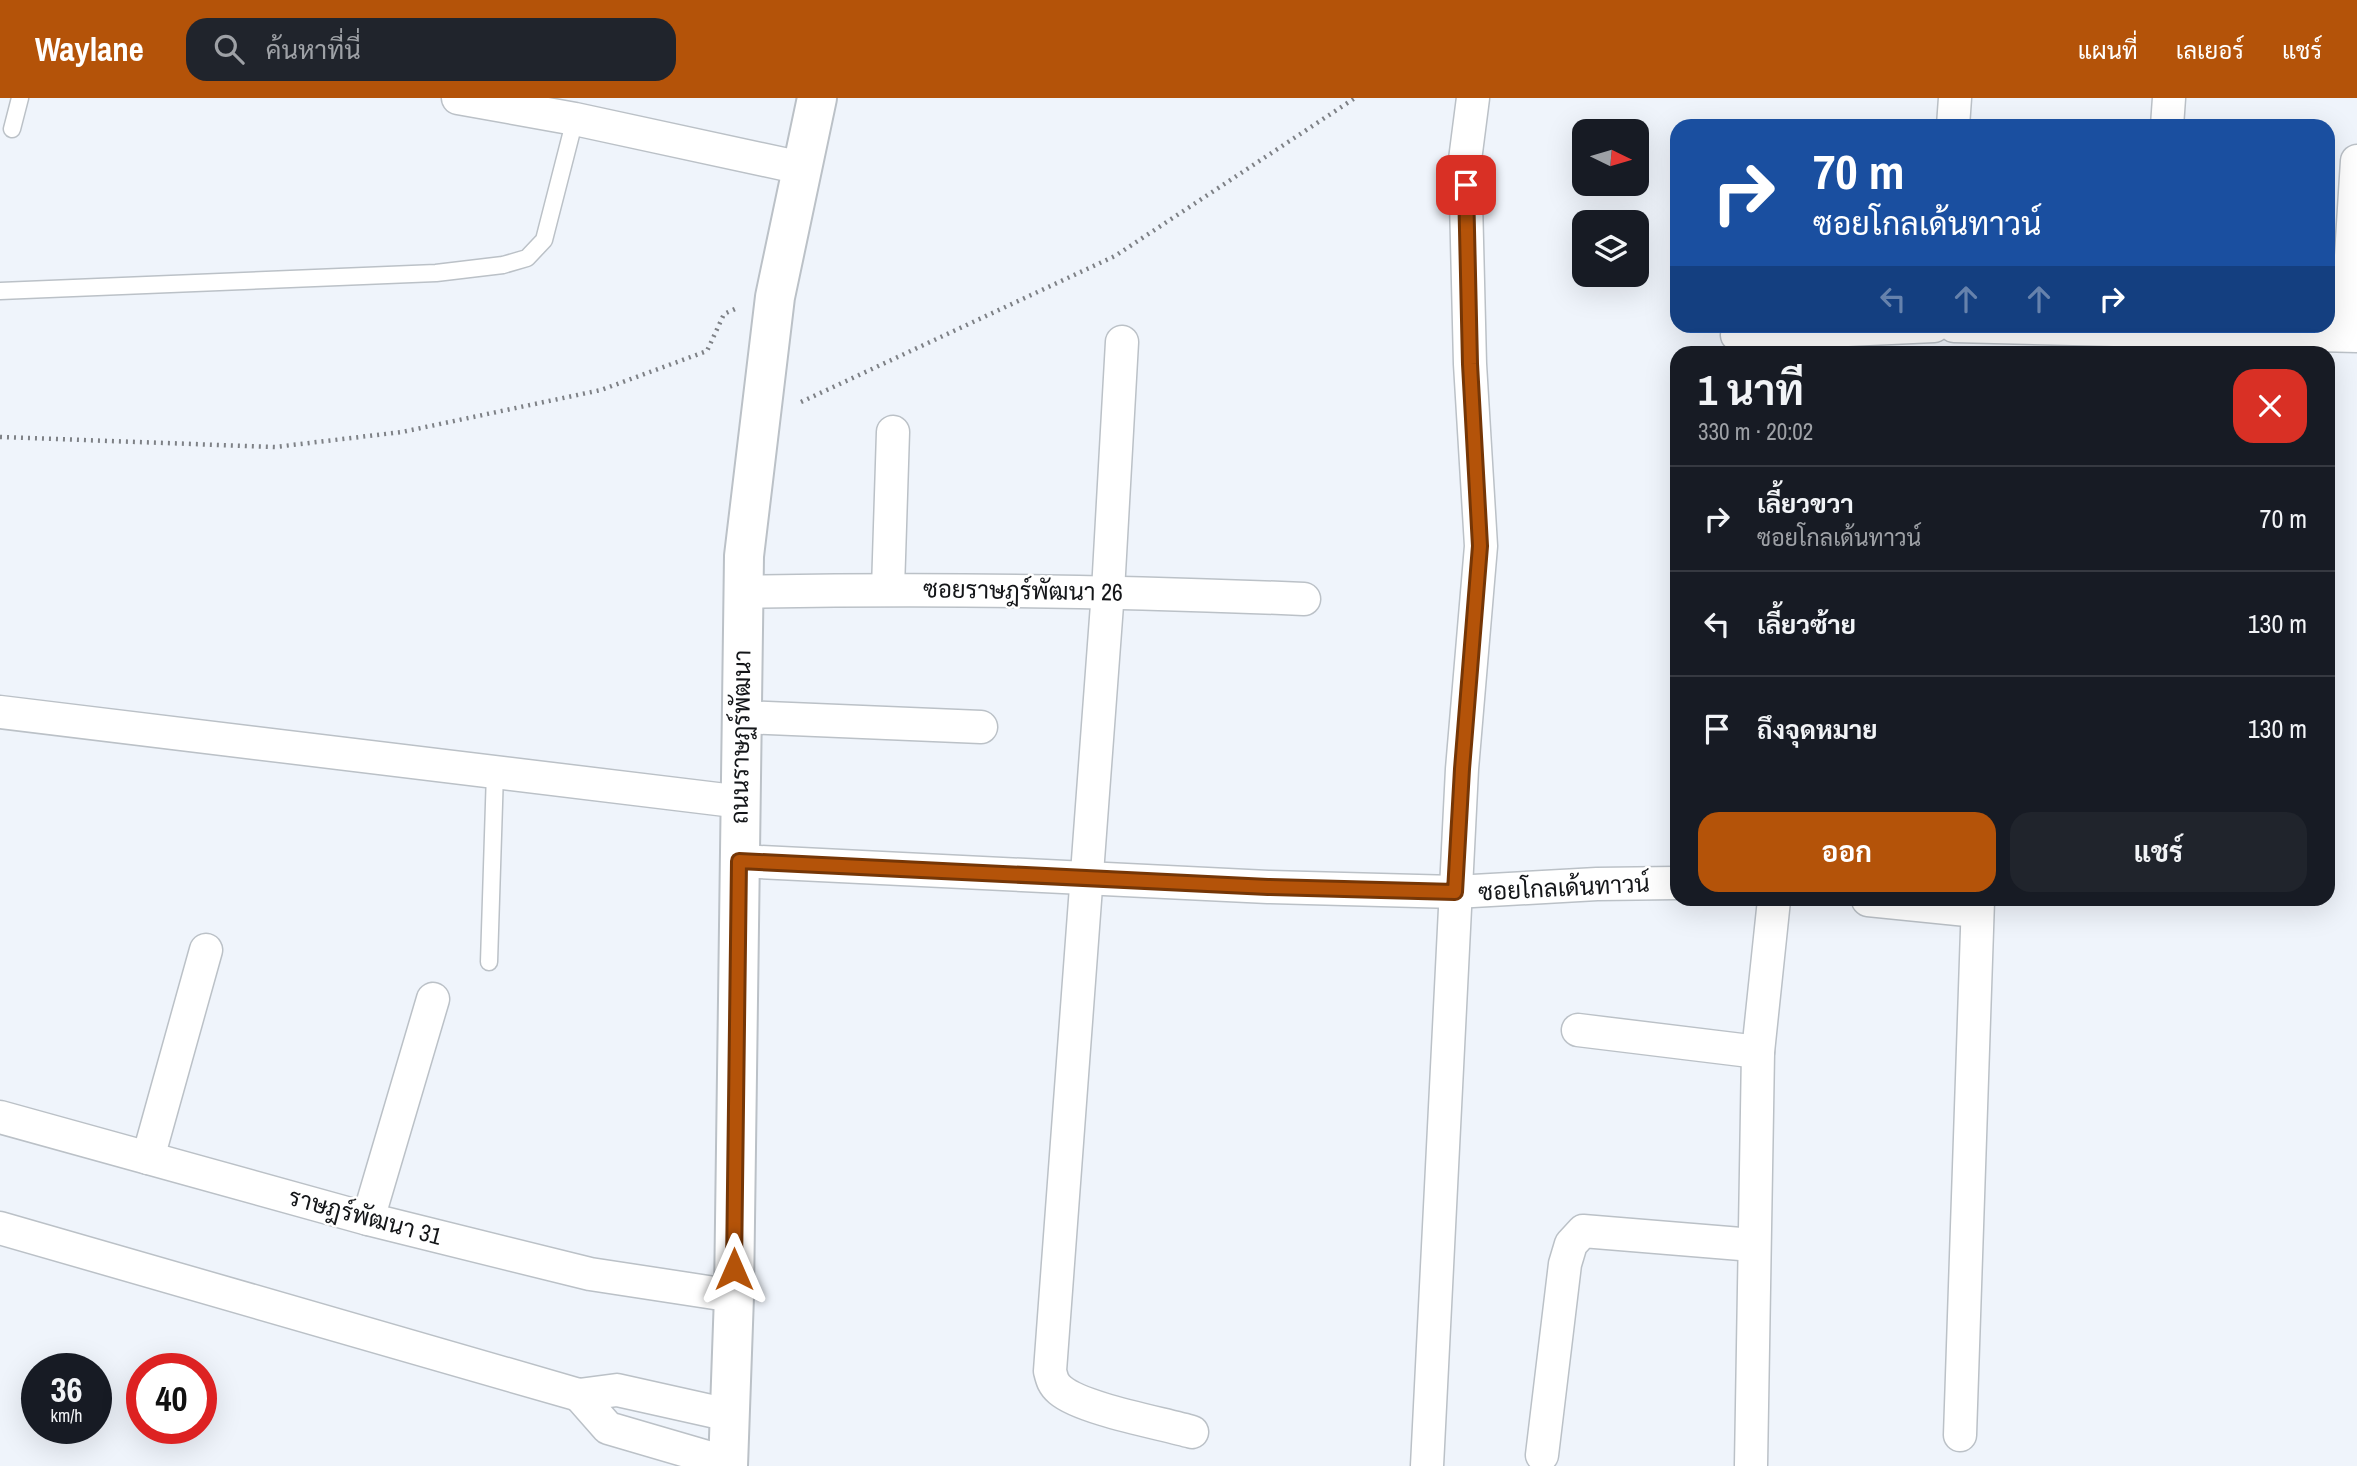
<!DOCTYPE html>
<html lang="th">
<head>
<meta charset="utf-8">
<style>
	:root { --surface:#171b24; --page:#20242c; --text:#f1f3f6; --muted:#9ea1a6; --line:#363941; --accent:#b45309 }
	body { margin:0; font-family:"Archivo Narrow",Sarabun,sans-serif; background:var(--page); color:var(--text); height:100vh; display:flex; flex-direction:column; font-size:26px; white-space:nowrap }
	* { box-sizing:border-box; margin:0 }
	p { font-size:23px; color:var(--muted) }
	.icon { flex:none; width:38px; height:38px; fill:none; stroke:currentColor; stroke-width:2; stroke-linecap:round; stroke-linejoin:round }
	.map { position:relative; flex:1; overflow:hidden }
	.drawer { position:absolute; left:1670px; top:248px; width:665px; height:560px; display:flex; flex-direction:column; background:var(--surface); border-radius:21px; box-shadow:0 7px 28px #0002 }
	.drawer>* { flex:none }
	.hud { position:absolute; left:1670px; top:21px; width:665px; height:214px; border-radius:21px; box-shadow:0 7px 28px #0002; background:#1a4fa0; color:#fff; overflow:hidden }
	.needle { width:46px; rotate:95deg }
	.controls { position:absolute; left:1572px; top:21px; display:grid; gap:14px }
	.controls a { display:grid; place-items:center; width:77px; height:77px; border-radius:14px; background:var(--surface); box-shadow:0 7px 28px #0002; font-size:35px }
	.speed { position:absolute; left:21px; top:1255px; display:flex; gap:14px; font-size:35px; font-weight:700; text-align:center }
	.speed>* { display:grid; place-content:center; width:91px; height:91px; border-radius:50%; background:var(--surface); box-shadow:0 7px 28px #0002; line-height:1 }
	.speed small { font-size:18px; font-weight:400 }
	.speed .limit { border:10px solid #d22; background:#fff; color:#111 }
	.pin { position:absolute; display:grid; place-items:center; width:60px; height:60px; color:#fff; margin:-30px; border-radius:14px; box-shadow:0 4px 10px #0006 }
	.me { position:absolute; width:77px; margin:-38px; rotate:0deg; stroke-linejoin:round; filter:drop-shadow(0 0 5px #0008) }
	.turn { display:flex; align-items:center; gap:24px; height:147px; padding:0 28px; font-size:32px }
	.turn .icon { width:91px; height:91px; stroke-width:2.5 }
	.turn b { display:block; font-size:49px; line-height:60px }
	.lanes { display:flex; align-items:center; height:66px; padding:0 28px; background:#0003; justify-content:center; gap:35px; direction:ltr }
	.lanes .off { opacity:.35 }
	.round { display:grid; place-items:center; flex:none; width:74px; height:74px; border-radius:21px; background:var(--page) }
	.head { display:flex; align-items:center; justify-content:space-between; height:119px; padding:0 28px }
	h1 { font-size:42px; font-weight:700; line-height:52px }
	.cta { display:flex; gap:14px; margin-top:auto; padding:14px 28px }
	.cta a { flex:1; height:80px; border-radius:21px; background:var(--accent); color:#fff; font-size:28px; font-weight:700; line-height:80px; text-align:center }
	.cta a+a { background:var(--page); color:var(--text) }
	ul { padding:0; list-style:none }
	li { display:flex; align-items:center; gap:21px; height:105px; padding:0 28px; border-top:2px solid var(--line) }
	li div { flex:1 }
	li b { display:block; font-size:26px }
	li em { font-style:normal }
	header { display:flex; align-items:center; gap:42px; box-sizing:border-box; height:98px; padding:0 35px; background:var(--accent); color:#fff }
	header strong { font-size:33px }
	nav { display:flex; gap:38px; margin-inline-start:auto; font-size:24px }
	.search { width:490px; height:63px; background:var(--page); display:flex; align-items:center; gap:18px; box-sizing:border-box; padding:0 24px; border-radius:21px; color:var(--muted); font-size:26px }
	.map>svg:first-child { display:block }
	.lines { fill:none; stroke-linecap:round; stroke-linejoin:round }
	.service-casing { stroke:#bbc1c7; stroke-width:19 }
	.minor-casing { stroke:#bbc1c7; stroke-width:35 }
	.tertiary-casing { stroke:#bbc1c7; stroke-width:42 }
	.path { stroke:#7e8186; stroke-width:4.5; stroke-dasharray:2 5; stroke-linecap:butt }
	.service { stroke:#fff; stroke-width:16 }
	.minor { stroke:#fff; stroke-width:32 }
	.tertiary { stroke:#fff; stroke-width:38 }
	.route-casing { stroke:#753606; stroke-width:18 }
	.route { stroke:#b45309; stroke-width:12 }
	.labels { text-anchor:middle; stroke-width:5; stroke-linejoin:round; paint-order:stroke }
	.street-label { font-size:24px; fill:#141619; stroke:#fff }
</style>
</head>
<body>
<header>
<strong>Waylane</strong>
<div class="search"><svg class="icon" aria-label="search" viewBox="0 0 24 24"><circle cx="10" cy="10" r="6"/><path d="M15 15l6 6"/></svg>ค้นหาที่นี่</div>
<nav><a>แผนที่</a><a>เลเยอร์</a><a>แชร์</a></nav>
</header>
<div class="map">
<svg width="2357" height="1368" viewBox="0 0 2357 1368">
	<rect width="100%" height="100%" fill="#eff4fb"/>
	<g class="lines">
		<!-- service casing -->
		<g class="service-casing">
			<g id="service">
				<path d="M12 31 20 0"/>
				<path d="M0 193 436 175 503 167 527 160 544 142 575 21"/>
				<path d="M489 864 495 674"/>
			</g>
		</g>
		<!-- minor casing -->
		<g class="minor-casing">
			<g id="minor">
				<path d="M458 0 575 21 802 70"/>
				<path d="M1953 28 1955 0"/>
				<path d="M2167 28 2169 0"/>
				<path d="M1954 228 2357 238"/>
				<path d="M1737 237 1934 228"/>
				<path d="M2346 237 2357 63"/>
				<path d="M1122 244 1108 493 1050 1273C1052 1281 1053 1286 1060 1292 1082 1311 1161 1325 1192 1334"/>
				<path d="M888 491 893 334"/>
				<path d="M743 494C930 490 1117 493 1304 501"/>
				<path d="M0 614 742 704"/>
				<path d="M742 619 981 629"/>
				<path d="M739 763 1268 789 1455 794 1597 786 1676 785"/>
				<path d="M1868 802 1977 813"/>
				<path d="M1578 932 1758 954"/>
				<path d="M0 1019 368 1121 590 1176 734 1198"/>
				<path d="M148 1060 206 852"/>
				<path d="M368 1121 433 901"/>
				<path d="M0 1130 579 1297 617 1292 729 1317"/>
				<path d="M579 1297 608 1330 728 1365"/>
				<path d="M1960 1337 1978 802"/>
				<path d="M1542 1357 1565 1166 1571 1146 1583 1133 1753 1147"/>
				<path d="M1751 1367 1758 954 1774 802"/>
				<path d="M1427 1368 1462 671 1481 448 1470 266 1465 62 1473 0"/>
			</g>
		</g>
		<!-- tertiary casing -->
		<g class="tertiary-casing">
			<path id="tertiary" d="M728 1368 734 1198 744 458 775 199 817 0"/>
		</g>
		<!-- path -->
		<g class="path">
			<path d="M801 304 1115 158 1355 0"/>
			<path d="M0 339 275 349 402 334 601 292 707 253 724 216 735 211"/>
		</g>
		<!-- service -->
		<use href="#service" class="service"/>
		<!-- minor -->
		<use href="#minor" class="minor"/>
		<!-- tertiary -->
		<use href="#tertiary" class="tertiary"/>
	</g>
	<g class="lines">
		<!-- route casing -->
		<g class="route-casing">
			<path id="route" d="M734 1171 739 763 1268 789 1455 794 1462 671 1480 448 1470 266 1466 87"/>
		</g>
		<!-- route -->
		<use href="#route" class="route"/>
	</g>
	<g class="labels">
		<!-- street labels -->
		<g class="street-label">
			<text transform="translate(1023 493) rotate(1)" y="8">ซอยราษฎร์พัฒนา 26</text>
			<text transform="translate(741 639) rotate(-89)" y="8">ถนนราษฏร์พัฒนา</text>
			<text transform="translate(1564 790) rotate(-3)" y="8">ซอยโกลเด้นทาวน์</text>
			<text transform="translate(365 1119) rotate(15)" y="8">ราษฎร์พัฒนา 31</text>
		</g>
	</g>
</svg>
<div class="controls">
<a><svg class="needle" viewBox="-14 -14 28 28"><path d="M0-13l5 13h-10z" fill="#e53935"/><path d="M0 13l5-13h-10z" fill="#9ea1a6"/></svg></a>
<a><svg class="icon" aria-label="layers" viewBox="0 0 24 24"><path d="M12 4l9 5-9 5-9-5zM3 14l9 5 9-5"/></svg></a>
</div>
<div class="speed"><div>36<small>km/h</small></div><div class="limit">40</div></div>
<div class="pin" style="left:1466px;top:87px;background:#d93025"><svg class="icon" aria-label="arrive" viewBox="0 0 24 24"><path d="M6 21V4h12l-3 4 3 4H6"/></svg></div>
<svg class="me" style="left:734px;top:1171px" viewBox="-20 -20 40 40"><path d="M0-17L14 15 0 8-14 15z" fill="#b45309" stroke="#fff" stroke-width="4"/></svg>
<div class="hud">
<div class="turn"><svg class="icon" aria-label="right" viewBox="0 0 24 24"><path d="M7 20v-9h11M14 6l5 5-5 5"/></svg><div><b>70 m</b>ซอยโกลเด้นทาวน์</div></div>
<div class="lanes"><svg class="icon off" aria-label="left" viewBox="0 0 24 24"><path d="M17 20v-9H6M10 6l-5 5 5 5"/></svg><svg class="icon off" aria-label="ahead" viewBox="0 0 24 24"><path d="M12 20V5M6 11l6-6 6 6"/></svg><svg class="icon off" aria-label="ahead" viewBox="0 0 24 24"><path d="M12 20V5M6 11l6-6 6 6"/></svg><svg class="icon" aria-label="right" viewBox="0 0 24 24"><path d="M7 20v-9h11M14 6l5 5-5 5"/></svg></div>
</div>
<section class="drawer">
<div class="head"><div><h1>1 นาที</h1><p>330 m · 20:02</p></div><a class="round" style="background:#d93025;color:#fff"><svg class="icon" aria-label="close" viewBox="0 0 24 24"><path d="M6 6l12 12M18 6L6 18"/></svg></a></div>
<ul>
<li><svg class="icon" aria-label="right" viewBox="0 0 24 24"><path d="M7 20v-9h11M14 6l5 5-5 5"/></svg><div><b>เลี้ยวขวา</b><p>ซอยโกลเด้นทาวน์</p></div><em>70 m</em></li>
<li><svg class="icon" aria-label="left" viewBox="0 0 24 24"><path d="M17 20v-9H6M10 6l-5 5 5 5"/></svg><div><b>เลี้ยวซ้าย</b></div><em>130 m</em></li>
<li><svg class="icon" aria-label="arrive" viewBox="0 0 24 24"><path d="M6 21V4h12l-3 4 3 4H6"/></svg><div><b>ถึงจุดหมาย</b></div><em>130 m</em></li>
</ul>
<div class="cta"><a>ออก</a><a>แชร์</a></div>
</section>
</div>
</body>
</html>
